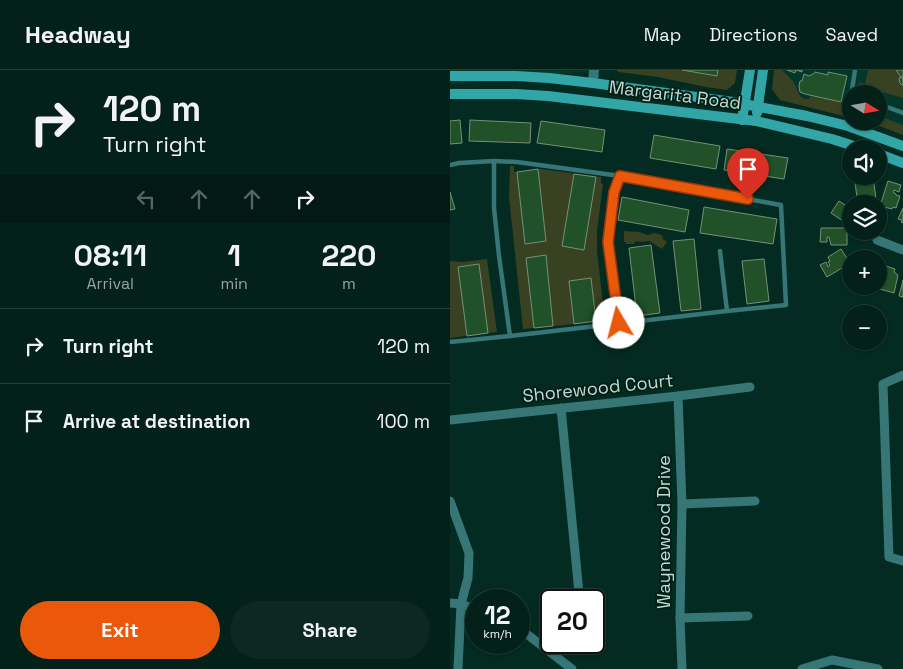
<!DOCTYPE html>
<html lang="en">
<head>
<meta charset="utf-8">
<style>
	:root { --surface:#032019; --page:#0d2822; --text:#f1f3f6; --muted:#97a3a2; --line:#243e38; --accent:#ea580c }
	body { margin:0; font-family:"Space Grotesk",sans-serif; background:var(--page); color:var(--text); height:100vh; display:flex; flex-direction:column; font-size:19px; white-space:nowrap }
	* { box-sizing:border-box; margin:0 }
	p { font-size:16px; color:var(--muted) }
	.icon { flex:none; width:28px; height:28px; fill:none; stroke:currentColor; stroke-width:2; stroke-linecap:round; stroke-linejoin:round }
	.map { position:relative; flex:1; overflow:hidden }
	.sheet { display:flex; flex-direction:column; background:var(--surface); width:450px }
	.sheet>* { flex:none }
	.banner { background:#032019; color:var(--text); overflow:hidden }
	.needle { width:32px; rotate:101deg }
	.controls { position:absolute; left:392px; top:15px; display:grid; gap:10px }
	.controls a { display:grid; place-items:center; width:45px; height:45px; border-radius:50%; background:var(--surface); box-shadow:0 1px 4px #0004,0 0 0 1px var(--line); font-size:25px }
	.speed { position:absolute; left:15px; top:519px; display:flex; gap:10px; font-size:25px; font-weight:700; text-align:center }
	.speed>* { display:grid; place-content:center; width:65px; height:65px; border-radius:50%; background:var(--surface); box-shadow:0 1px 4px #0004,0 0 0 1px var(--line); line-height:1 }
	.speed small { font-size:12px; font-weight:400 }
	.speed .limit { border:2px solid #111; border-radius:8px; background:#fff; color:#111 }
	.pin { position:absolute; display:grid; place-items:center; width:42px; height:42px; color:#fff; margin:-51px -21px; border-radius:50% 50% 50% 0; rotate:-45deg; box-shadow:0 0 5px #0007 }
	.pin .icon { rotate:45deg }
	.me { position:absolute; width:55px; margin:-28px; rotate:352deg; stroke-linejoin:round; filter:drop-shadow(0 0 4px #0008) }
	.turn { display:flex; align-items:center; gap:18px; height:105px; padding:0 20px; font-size:22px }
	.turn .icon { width:65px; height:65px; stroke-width:2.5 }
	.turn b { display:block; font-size:35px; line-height:42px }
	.lanes { display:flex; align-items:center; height:48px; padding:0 20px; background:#0003; justify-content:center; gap:25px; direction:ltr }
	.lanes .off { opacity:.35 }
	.eta { display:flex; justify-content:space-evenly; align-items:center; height:85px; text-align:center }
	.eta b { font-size:30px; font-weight:800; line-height:35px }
	.button { display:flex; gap:10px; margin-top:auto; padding:10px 20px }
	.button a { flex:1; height:58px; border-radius:30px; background:var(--accent); color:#fff; font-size:20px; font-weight:800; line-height:58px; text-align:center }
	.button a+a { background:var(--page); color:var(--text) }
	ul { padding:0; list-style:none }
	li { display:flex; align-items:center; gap:15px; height:75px; padding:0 20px; border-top:1px solid var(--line) }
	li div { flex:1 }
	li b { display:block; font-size:19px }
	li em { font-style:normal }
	header { display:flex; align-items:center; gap:30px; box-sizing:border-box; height:70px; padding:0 25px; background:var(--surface); border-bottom:1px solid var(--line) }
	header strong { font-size:24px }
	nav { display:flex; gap:28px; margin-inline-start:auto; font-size:18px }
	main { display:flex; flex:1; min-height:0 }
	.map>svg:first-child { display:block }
	.built { fill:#04372b }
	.green { fill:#384121 }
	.building { fill:#205129; stroke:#769078 }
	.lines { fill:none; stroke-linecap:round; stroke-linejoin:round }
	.service { stroke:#367677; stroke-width:4.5 }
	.minor { stroke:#367677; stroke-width:9 }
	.tertiary { stroke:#367677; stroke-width:10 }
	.secondary { stroke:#32a5a7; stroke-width:10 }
	.route-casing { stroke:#983908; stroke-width:12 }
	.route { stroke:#ea580c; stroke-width:9 }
	.labels { text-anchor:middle; stroke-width:4; stroke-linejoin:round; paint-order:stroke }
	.street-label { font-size:18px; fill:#c5d9d1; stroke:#002118 }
</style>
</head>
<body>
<header>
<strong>Headway</strong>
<nav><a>Map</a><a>Directions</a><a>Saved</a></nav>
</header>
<main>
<section class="sheet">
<div class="banner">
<div class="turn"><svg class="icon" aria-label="right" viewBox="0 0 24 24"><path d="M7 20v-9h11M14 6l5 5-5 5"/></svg><div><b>120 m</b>Turn right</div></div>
<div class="lanes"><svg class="icon off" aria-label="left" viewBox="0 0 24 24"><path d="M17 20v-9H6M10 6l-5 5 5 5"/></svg><svg class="icon off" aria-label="ahead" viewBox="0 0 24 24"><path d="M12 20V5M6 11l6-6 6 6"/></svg><svg class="icon off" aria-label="ahead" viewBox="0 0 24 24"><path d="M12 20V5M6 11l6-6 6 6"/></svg><svg class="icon" aria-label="right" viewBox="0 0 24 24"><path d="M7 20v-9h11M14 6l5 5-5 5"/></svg></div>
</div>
<div class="eta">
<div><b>08:11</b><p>Arrival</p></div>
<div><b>1</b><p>min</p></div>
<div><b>220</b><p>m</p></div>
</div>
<ul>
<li><svg class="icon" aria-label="right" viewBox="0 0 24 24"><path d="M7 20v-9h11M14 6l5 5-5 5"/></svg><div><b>Turn right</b></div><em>120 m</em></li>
<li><svg class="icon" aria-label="arrive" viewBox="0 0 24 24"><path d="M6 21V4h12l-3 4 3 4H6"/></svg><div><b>Arrive at destination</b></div><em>100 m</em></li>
</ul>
<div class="button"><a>Exit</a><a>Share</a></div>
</section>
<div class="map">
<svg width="453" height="599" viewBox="0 0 453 599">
	<rect width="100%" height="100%" fill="#042b21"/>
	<!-- built -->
	<g class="built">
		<path d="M0 0H144V1L0 14Z"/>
		<path d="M324 0H453V65L424 54 415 51H429V24H401V48L330 30 322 19Z"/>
	</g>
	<!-- green -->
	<g class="green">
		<path d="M167 0H232L266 6 268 0H287L285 13 277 20 256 17 208 7 168 2Z"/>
		<path d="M324 0H332L343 11 350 26 355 29H359L361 26 391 32V36L401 39V48L330 30 322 19Z"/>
		<path d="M418 0H446L451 7 449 8 450 13 453 16V28L418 18 417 24C411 24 409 19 408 15L409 12 415 14Z"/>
		<path d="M429 46 453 55V65L424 54 415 51H429Z"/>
		<path d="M60 96H64V102L91 99 151 107V113L153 114 147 162V181L155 251 73 259 59 127Z"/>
		<path d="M174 161 189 162 198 165 204 163 212 165 213 169 217 172 212 179 199 171 193 172 187 171 183 174H176V172H174Z"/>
		<path d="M37 189 47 262 0 268V191L13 192Z"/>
	</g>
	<!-- building -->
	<g class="building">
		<path d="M232 0H268L267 6Z"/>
		<path d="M337 0H352V2L346 0 345 3Z"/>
		<path d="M446 0H453V10L452 7H451Z"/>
		<path d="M365 2 378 5V2L397 6 391 32 355 24 350 22 349 16 350 11H352L354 4 359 6 363 4Z"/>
		<path d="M452 7 453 10V16L450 13 449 8Z"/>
		<path d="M10 50 12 73 0 74V51Z"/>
		<path d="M20 50 81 53 80 73 19 71Z"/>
		<path d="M91 51 155 60 152 82 87 73Z"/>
		<path d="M204 65 270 76 266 99 200 88Z"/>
		<path d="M277 79 338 88 334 109 274 100Z"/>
		<path d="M88 99 96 171 75 174 67 102Z"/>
		<path d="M124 104 146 107 134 180 112 176Z"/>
		<path d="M404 106H423L426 129 419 131V133L408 134Z"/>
		<path d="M438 111 451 115 449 122 444 120 443 122 446 124V125L450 126 446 138 443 137 442 139 430 136Z"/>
		<path d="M0 122 5 139 0 140Z"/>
		<path d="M172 127 239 140 235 162 168 150Z"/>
		<path d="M389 131 401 139V152L399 155 381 143Z"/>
		<path d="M254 137 327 149 323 174 250 163Z"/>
		<path d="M453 138V153L451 152 452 150 448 149Z"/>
		<path d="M371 158H397V175H381L379 167H377V172H370Z"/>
		<path d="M244 169 251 239 231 241 223 171Z"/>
		<path d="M201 175 210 243 187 246 179 178Z"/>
		<path d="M391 179 400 193 377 207 370 195 376 192 378 197 380 195 378 192 380 191 378 187Z"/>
		<path d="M96 185 103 256 84 258 76 188Z"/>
		<path d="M314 189 319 231 297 234 292 191Z"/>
		<path d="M29 194 38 263 17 266 8 197Z"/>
		<path d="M436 196 445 199 444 202 448 205 444 223 430 219Z"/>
		<path d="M141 208 146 251 124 254 119 211Z"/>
		<path d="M453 210V227L449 226Z"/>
	</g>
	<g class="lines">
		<!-- service -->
		<g class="service">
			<path d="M403 24 402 20 405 0"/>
			<path d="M429 34 453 43"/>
			<path d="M44 91 67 92 163 105 331 135 336 235 277 241 60 266"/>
			<path d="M0 95 9 93 44 91V138L49 186 60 266 0 272"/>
			<path d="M270 181 277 241"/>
			<path d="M169 253 158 172 164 122 170 107"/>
		</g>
		<!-- minor -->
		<g class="minor">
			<path d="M427 170 453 180"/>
			<path d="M453 305 433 314 439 487 453 491"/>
			<path d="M228 326 232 434 230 548 232 599"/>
			<path d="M111 338 129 523"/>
			<path d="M0 350 228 326 300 317"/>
			<path d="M0 431 19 483 18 508 11 534 8 599"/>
			<path d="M232 434 305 431"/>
			<path d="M0 533 11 534 26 540"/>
			<path d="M230 548 298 546"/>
			<path d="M69 558 122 599"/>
			<path d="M352 599 382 590 428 599"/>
		</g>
		<!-- tertiary -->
		<path class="tertiary" d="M143 13 144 0"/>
		<!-- secondary -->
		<g class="secondary">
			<path d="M0 6H66L99 8 143 13 283 32 357 46 398 56 453 76"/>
			<path d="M0 24H66L98 26 306 51 382 69 413 79"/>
			<path d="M307 43 313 0"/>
			<path d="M292 50 300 0"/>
			<path d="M429 84 453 93"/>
		</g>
	</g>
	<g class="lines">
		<!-- route casing -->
		<g class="route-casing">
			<path id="route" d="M169 253 158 172 164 122 170 106 298 129"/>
		</g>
		<!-- route -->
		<use href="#route" class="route"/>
	</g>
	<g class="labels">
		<!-- street labels -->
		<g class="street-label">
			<text transform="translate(225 25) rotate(7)" y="6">Margarita Road</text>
			<text transform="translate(148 318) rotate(-6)" y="6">Shorewood Court</text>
			<text transform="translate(214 462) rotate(-90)" y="6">Waynewood Drive</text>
		</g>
	</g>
</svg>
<div class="controls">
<a><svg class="needle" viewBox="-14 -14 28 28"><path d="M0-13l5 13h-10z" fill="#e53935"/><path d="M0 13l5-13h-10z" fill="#97a3a2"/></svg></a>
<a><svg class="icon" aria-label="sound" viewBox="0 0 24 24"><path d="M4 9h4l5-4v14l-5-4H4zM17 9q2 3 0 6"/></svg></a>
<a><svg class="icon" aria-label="layers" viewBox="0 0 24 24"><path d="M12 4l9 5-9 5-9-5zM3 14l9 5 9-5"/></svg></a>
<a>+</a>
<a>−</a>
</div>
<div class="speed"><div>12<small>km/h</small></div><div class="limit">20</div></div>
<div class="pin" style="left:298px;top:129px;background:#d93025"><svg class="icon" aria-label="arrive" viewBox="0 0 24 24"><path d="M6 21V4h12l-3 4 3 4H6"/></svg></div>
<svg class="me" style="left:169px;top:253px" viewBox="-20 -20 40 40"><circle r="19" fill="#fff"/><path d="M0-13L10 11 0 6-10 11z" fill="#ea580c"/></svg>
</div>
</main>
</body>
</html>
